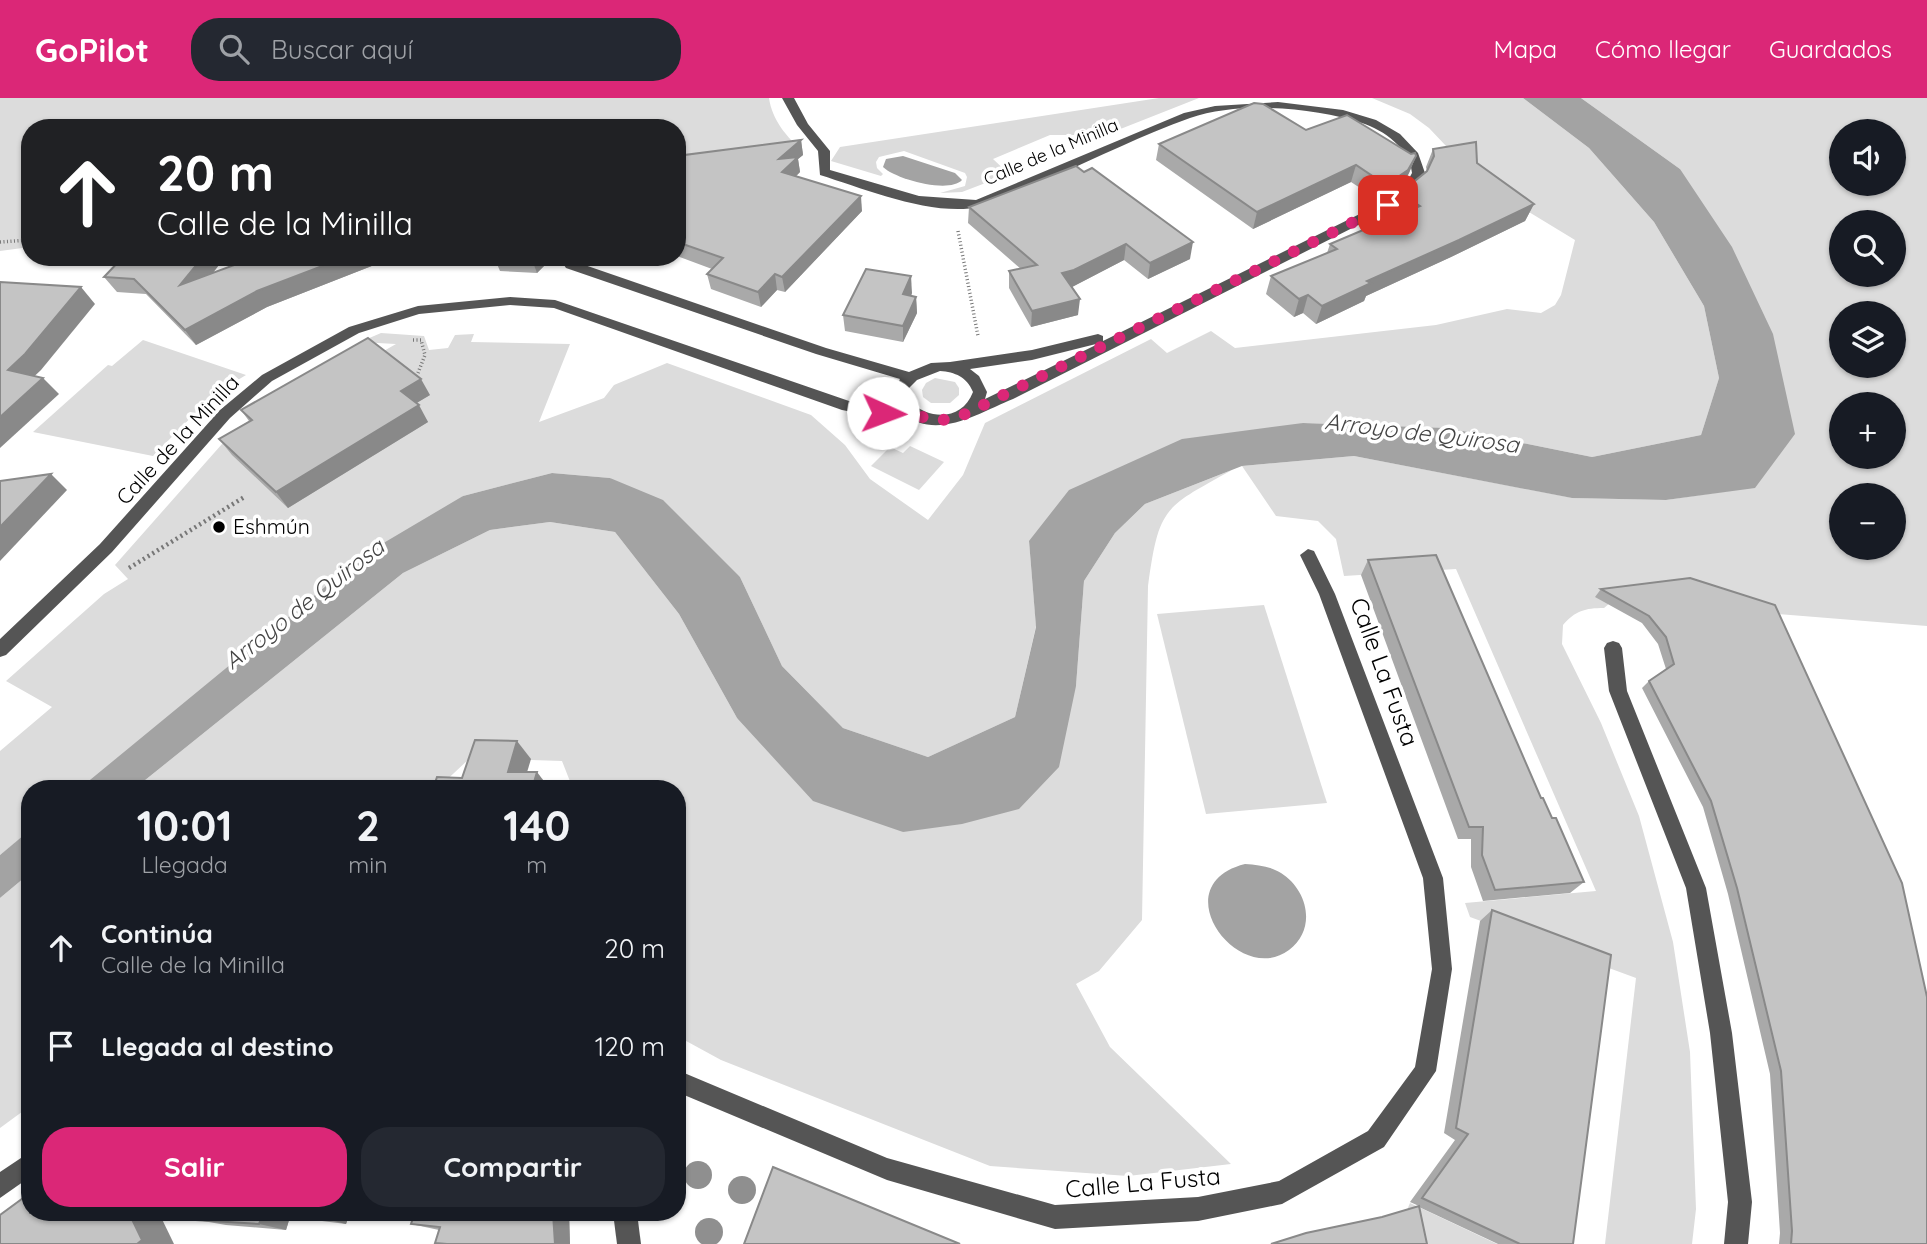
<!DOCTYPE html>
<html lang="es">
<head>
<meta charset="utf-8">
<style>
	:root { --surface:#171b24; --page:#242831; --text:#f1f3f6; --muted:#9ea1a6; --accent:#db2777 }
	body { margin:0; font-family:Quicksand,sans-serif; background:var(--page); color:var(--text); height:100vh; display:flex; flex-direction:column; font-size:26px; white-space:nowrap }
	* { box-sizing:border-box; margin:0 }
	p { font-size:23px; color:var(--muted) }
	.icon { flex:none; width:38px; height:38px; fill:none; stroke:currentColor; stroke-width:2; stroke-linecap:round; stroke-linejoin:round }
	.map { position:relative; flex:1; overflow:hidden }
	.panel { position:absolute; left:21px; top:682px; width:665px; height:441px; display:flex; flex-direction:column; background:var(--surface); border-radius:28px; box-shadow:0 2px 5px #0004 }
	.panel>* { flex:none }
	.hud { position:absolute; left:21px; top:21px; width:665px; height:147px; border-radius:28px; box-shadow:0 2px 5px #0004; background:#202124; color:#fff; overflow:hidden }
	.tools { position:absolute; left:1829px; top:21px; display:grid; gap:14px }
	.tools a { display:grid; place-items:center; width:77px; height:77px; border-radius:50%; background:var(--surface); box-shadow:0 2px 5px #0004; font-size:35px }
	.pin { position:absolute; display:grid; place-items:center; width:60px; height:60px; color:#fff; margin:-30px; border-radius:14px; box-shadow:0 4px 10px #0006 }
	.me { position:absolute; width:77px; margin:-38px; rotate:92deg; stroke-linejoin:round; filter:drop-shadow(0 0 5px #0008) }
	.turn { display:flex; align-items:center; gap:24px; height:147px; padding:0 21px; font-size:32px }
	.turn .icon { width:91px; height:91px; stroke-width:2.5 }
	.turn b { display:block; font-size:49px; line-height:60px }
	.eta { display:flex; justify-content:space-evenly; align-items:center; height:119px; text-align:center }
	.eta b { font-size:42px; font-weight:700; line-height:49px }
	.cta { display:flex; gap:14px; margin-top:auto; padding:14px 21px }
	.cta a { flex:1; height:80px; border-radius:28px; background:var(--accent); color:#fff; font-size:28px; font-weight:700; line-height:80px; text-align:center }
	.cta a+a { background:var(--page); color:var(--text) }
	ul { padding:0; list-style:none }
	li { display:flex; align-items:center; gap:21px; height:98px; padding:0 21px }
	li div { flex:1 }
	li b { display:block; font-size:26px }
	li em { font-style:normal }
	header { display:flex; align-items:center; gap:42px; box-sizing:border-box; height:98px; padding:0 35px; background:var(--accent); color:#fff }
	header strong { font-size:33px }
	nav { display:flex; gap:38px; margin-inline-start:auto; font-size:24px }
	.search { width:490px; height:63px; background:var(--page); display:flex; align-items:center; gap:18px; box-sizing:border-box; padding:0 24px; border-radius:28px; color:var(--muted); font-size:26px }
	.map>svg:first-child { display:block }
	.green { fill:#dcdcdc; fill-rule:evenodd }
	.water { fill:#a3a3a3 }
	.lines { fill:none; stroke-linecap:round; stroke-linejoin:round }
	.path-far1 { stroke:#777; stroke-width:3.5; stroke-dasharray:1 2.5; stroke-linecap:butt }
	.path { stroke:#777; stroke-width:4.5; stroke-dasharray:2 3.5; stroke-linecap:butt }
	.minor { fill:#555; fill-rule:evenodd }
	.tree { fill:#8f8f8f }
	.wall { fill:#a9a9a9 }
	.shaded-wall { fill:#898989 }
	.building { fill:#c4c4c4; stroke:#898989; stroke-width:2 }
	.route { stroke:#db2777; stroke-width:12; stroke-dasharray:0 21.6 }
	.poi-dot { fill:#000; stroke:#fff; stroke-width:2.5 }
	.labels { text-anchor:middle; stroke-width:7; stroke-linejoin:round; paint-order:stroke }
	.far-street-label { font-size:18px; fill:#000; stroke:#fff }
	.street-label { font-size:21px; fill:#000; stroke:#fff }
	.poi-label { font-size:21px; fill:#000; stroke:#fff; text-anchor:start }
	.water-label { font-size:23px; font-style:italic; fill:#444; stroke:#fff }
	.near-street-label { font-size:24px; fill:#000; stroke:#fff }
</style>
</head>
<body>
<header>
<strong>GoPilot</strong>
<div class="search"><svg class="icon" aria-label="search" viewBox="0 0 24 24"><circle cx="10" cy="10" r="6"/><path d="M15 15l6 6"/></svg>Buscar aquí</div>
<nav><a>Mapa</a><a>Cómo llegar</a><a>Guardados</a></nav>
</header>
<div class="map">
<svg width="1927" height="1146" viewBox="0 0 1927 1146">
	<rect width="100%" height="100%" fill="#fff"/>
	<!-- green -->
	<g class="green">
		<path d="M0 0H769C772 22 787 39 803 54L801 58 677 74V30H30V149L0 153Z"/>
		<path d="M1159 0H1199L1090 43 1084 37H1050L993 61 1009 76 962 94 940 95 965 88 967 79 965 75 904 53 879 59 876 64 877 70 883 76 881 78 831 63 840 49Z"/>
		<path d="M1372 0H1523L1589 50 1654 124 1704 208 1719 280 1701 337 1592 359 1448 330 1303 325 1029 443 1036 528 1015 619 928 659 843 630 782 568 740 479 610 380 552 375 463 398 80 691H30V733L0 757V653L52 609 6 583 104 496 128 481 115 467 222 346 396 246 360 244 381 235 424 238 429 252 448 250 455 237 474 236 471 244 570 246 539 324 604 300 614 287 667 265 811 317 845 347 870 381 928 422 963 377 985 325 1151 241 1167 255 1211 233 1235 250 1436 227 1507 211 1541 215 1555 207 1561 197 1575 142 1481 85 1429 30 1410 16Z"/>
		<path d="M1581 0H1927V528L1767 515 1622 495 1604 510C1585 510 1575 513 1563 527L1562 546 1601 625 1639 718 1673 844 1690 954 1696 1111 1692 1146H1605L1636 880 1470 819 1465 805 1596 793 1456 471 1344 478 1336 441 1318 423 1276 418 1242 368 1354 358 1573 400 1666 402 1755 389 1680 71ZM1841 33H1894V86H1841ZM1841 124H1894V177H1841ZM1841 215H1894V268H1841ZM1841 306H1894V359H1841ZM1841 397H1894V450H1841Z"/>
		<path d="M143 242 246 277 213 297 153 358 33 334 108 267 112 268Z"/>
		<path d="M935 280 955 284 959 290V297L950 305H931L923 299 922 292 926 285Z"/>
		<path d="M910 348 944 364 919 392 871 368 890 349 903 355Z"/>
		<path d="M1232 372C1164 410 1159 408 1148 488L1142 822 1099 873 1076 886 1110 949 1231 1066 1128 1078 990 1068 721 962 677 938V691H573L562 663 470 660 437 691H134L403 475 490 432 550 424 615 434 679 516 737 620 903 734 1076 588 1084 483 1115 435 1145 406Z"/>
		<path d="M1264 507 1327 705 1206 716 1157 516Z"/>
		<path d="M30 775V1008L0 1030V800Z"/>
		<path d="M1410 1105 1497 1146H1414L1407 1112Z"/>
	</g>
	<!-- water -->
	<g class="water">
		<path d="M1523 0H1581L1680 71 1732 149 1773 236 1795 336 1755 390 1666 402 1572 400 1354 358 1242 368 1145 406 1115 435 1084 483 1076 588 1059 669 1019 711 962 726 903 734 813 703 737 620 679 516 615 434 550 424 490 432 403 475 134 691H79L365 456 463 398 552 375 610 380 663 402 740 479 782 568 843 630 928 659 1015 619 1036 529 1029 443 1069 392 1182 341 1303 325 1448 330 1592 359 1701 337 1719 280 1704 208 1654 124 1589 50Z"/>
		<path d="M903 58 955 75 962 82C949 96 895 81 883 69L886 61Z"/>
		<path d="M30 732V775L0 800V757Z"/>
		<path d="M1245 766C1258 767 1270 768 1281 775 1308 792 1317 831 1289 852 1238 890 1162 787 1245 766Z"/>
	</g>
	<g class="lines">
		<!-- path-far1 -->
		<g class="path-far1">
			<path d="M958 133 978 238"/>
			<path d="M0 144 30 142"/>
			<path d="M413 242H421L425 257 418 275"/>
		</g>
		<!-- path -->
		<path class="path" d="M129 470 246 398"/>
		<!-- minor -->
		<g class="minor">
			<path d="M782 0H794L808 26 830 53V72L919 98 976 102 1184 15 1215 8 1278 4 1343 12 1376 22 1400 36 1418 55 1425 75 1418 90 1392 110 1013 301C980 314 936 344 903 315L883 320 842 312 554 210 510 207 419 216 359 235 272 283 230 320 112 454 6 557 0 559V541L100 446 220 312 262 277 349 229 418 208 510 199 555 202 849 303 883 310 896 306C891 296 894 291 900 281L816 256 566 170 564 167 566 164H576L826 250 909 274 931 265 950 264 1032 252 1098 236 1103 238V243L1384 104 1404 90 1412 75C1410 51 1384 32 1362 25 1313 9 1240 3 1190 20 1143 37 1098 59 1053 79 1030 88 1004 104 980 109 932 119 865 91 820 77L818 53 797 27ZM1100 245 985 301 987 294 979 278 970 271 1032 262ZM940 273C955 274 967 279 973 294 962 323 930 322 910 304L908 291 917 282Z"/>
			<path d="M1308 451 1314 453 1335 496 1443 780 1452 871 1436 973 1384 1049 1282 1106 1198 1123 1055 1131 887 1082 677 994V972L887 1060 1055 1107 1198 1099 1279 1083 1368 1033 1415 969 1432 871 1423 780 1319 496 1300 457Z"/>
			<path d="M1613 543 1619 545 1622 550 1627 593 1706 790 1732 935 1752 1104 1748 1146H1724L1728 1104 1710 935 1686 790 1609 593 1604 550 1607 545Z"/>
			<path d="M30 1054V1079L0 1100V1074Z"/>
			<path d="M613 1115H637L641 1146H617Z"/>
		</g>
	</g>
	<!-- trees -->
	<g class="tree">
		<circle cx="698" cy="1077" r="14"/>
		<circle cx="742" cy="1092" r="14"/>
		<circle cx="709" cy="1134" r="14"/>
	</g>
	<!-- wall -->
	<g class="wall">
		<path d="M1306 32 1416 58 1409 75 1402 88 1380 103 1351 84 1253 131 1156 62 1159 46Z"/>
		<path d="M801 42 803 57 798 61 800 74 796 78 862 113 785 194 777 192 761 209 711 191 707 176 712 171 677 158V58Z"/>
		<path d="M1433 51 1477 65 1534 106 1525 123 1451 159 1366 198 1364 203 1316 226 1303 215 1294 219 1266 196 1271 178 1327 155 1330 146 1399 116 1393 112 1400 95 1427 74 1426 69Z"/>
		<path d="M969 109 1190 161 1148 181 1124 162 1072 189 1078 217 1031 229 1009 190V173L1021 171 968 125Z"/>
		<path d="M123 159H225L213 175 256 159H386L387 162 267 209 196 247 146 196 117 194 104 179Z"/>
		<path d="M494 159H553L537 175 500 173Z"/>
		<path d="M615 159H648L639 168Z"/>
		<path d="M912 195 911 198 916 199 917 215 903 244 845 233 843 217Z"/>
		<path d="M430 297 416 305 428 324 288 410 232 357 219 341 249 323 241 312Z"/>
		<path d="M1368 462 1552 720 1584 784 1570 795 1483 803 1471 769V741H1458L1361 477Z"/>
		<path d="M1690 480 1927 1146H1779L1780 1135 1770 976 1728 796 1703 709 1642 590 1649 583 1666 571 1658 546 1642 525 1595 499 1601 491Z"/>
		<path d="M1492 812 1573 1146H1498L1419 1109 1382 1119 1419 1108 1410 1104 1455 1042 1444 1035 1480 823Z"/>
		<path d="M200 1115H350L346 1126 290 1119 286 1132 226 1127 197 1122Z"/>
		<path d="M373 1115H569L570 1146H440L435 1145 439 1132 411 1126 412 1122Z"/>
	</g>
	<!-- shaded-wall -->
	<g class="shaded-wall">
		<path d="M801 42 803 57 798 61 800 74 785 89 779 61Z"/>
		<path d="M1416 58 1409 75 1402 88 1380 103 1386 87Z"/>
		<path d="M1356 67 1351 84 1253 131 1257 114Z"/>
		<path d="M861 98 862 113 785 194 782 179Z"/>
		<path d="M1534 106 1525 123 1451 159 1366 198 1364 203 1316 226 1322 208 1367 183Z"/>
		<path d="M1193 144 1190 161 1148 181 1150 165Z"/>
		<path d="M1126 146 1124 162 1072 189 1060 192 1062 175Z"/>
		<path d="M203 159H225L191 203 180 187Z"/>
		<path d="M346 159H386L387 162 267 209 196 247 185 232 257 193Z"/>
		<path d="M531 159H553L537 175Z"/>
		<path d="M636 159H648L639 168Z"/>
		<path d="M775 176 777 192 761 209 758 194Z"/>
		<path d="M911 178 912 195 904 213 903 196Z"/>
		<path d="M81 189 95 206 41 272 24 288 8 272Z"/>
		<path d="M1308 197 1303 215 1294 219 1299 201Z"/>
		<path d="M916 199 917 215 903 244V228Z"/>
		<path d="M1080 201 1078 217 1031 229 1032 213Z"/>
		<path d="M43 280 59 296 0 350V319Z"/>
		<path d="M421 281 430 297 410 309 401 293Z"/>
		<path d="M419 307 428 324 288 410 276 394Z"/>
		<path d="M51 376 67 392 0 463V429Z"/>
		<path d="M517 643 531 661 522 691 508 674Z"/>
		<path d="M537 674 550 691H532Z"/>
		<path d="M129 1115H159L174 1146H137Z"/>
		<path d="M263 1115H269L290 1119 286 1132 259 1126Z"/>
		<path d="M324 1115H350L346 1126 322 1120Z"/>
		<path d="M553 1115H569L570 1146H555Z"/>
	</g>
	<!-- building -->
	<g class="building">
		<path d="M1254 5 1263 6 1306 32 1347 17 1411 56 1415 55 1416 58 1408 72 1386 87 1356 67 1257 114 1159 46Z"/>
		<path d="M801 42 779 61 798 59 782 74 861 98 782 179 775 176 758 194 707 176 723 160 677 144V58Z"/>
		<path d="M1476 44 1477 65 1534 106 1459 142 1367 183 1371 185 1322 208 1308 197 1299 201 1271 178 1337 151 1330 146 1420 108 1400 95 1427 73 1434 58 1433 51Z"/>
		<path d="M1076 68 1084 74 1092 70 1193 144 1150 165 1126 146 1074 172 1062 175 1080 201 1032 213 1009 173 1037 167 969 109Z"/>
		<path d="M123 159H203L180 187 256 159H346L257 193 185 232 134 181 104 179Z"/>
		<path d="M866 171 911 178 903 196 916 199 903 228 843 217Z"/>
		<path d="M0 184 81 189 25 256 8 272 43 280 0 319Z"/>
		<path d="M368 240 421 281 401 293 419 307 276 394 219 341 252 322 241 312Z"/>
		<path d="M51 376 0 429V383Z"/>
		<path d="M1436 457 1541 700H1543L1552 720H1556L1584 784 1495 792 1482 757 1483 729H1469L1368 462Z"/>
		<path d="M1690 480 1775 507 1902 785 1927 899V1146H1791L1792 1133 1781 973 1737 790 1711 703 1649 583 1674 566 1666 539 1649 518 1601 491Z"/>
		<path d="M475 642 517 643 508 674H537L532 691H433L437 679 462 680Z"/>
		<path d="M1492 812 1611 857 1573 1146H1520L1422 1100 1468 1036 1456 1030Z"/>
		<path d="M773 1069 960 1146H744Z"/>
		<path d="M30 1095V1115H129L142 1142 137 1146H0V1117Z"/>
		<path d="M1419 1108 1427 1146H1271L1306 1135 1382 1119Z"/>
		<path d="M200 1115H263L259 1126 197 1122Z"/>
		<path d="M273 1115H324L322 1120Z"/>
		<path d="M382 1115H553L555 1146H447L435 1145 440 1129 411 1126 413 1120Z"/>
	</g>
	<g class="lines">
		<!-- route -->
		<path class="route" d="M883 315 906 309C923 324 943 325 963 317L1388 107"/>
	</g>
	<!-- markers -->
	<circle class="poi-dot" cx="219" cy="429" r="7"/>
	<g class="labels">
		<!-- far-street labels -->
		<g class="far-street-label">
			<text transform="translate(1051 54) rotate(-23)" y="6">Calle de la Minilla</text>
		</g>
		<!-- street labels -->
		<g class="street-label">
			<text transform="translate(178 342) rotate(-47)" y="7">Calle de la Minilla</text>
		</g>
		<!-- poi labels -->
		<g class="poi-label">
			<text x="233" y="436">Eshmún</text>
		</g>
		<!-- water labels -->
		<g class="water-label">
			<text transform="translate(1422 335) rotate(7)" y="8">Arroyo de Quirosa</text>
			<text transform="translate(304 506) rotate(-38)" y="8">Arroyo de Quirosa</text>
		</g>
		<!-- near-street labels -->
		<g class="near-street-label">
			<text transform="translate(1384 574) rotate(70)" y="8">Calle La Fusta</text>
			<text transform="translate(1143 1085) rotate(-5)" y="8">Calle La Fusta</text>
		</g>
	</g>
</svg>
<div class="tools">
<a><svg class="icon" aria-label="sound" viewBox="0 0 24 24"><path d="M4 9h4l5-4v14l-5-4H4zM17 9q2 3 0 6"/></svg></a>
<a><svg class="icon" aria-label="search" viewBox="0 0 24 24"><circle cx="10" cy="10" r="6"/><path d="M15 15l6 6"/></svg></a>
<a><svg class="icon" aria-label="layers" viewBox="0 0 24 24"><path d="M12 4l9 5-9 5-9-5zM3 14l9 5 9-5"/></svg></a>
<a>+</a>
<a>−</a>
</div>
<div class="pin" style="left:1388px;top:107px;background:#d93025"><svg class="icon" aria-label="arrive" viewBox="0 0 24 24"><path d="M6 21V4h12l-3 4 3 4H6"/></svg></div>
<svg class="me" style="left:883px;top:315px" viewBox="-20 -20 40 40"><circle r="19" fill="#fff"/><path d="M0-13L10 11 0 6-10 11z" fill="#db2777"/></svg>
<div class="hud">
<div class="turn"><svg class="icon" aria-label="ahead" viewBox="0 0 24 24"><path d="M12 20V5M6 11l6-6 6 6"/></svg><div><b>20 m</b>Calle de la Minilla</div></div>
</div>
<section class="panel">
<div class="eta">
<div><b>10:01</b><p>Llegada</p></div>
<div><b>2</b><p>min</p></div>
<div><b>140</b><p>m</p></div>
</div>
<ul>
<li><svg class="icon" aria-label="ahead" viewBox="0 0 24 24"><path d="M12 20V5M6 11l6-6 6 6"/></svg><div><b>Continúa</b><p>Calle de la Minilla</p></div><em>20 m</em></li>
<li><svg class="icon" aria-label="arrive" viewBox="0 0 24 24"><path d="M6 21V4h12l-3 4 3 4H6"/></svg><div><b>Llegada al destino</b></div><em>120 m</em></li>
</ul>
<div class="cta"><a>Salir</a><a>Compartir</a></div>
</section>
</div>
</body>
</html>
